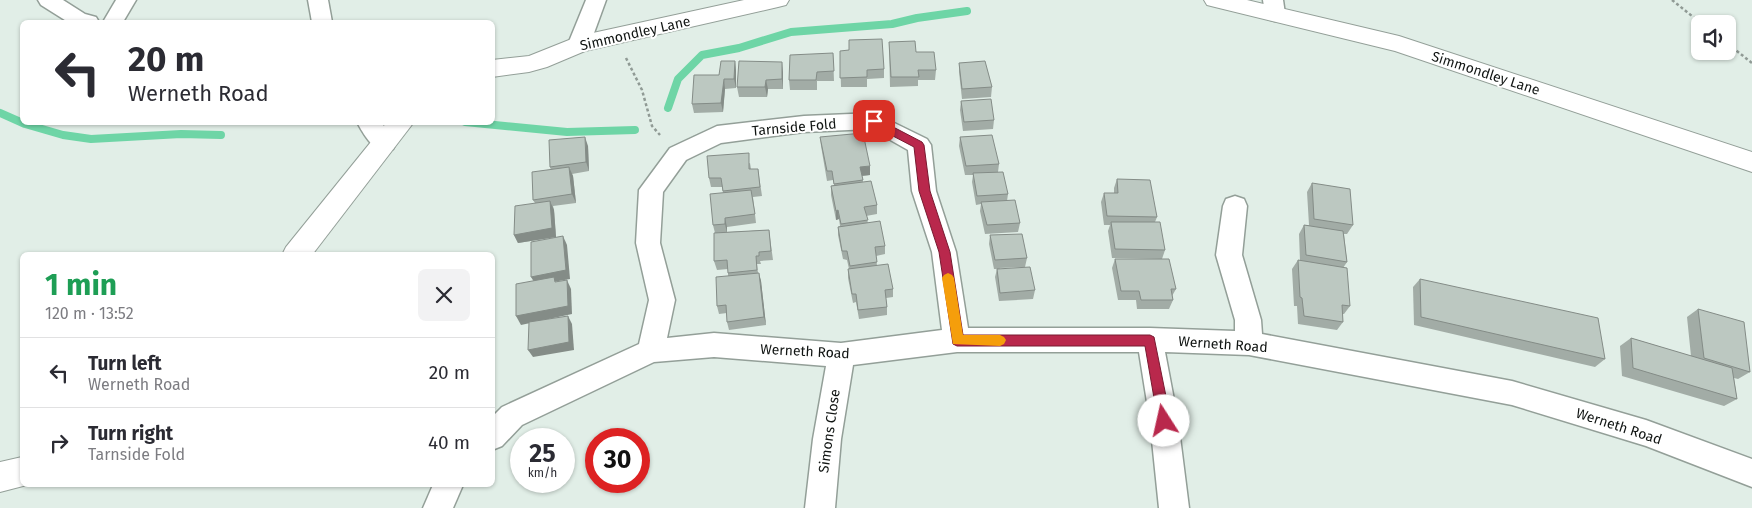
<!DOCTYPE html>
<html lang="en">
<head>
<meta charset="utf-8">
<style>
	:root { --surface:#fff; --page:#f2f2f3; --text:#2b2b33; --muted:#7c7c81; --line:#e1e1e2 }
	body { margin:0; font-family:"Fira Sans",sans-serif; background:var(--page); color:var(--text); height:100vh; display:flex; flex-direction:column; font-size:19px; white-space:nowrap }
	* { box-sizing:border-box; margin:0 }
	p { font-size:16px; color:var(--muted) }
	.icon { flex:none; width:28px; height:28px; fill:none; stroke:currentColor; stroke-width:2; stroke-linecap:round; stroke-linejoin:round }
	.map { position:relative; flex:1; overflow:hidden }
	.panel { position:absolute; left:20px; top:252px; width:475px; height:235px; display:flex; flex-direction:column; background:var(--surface); border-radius:8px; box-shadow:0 1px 4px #0004 }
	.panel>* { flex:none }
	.guide { position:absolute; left:20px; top:20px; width:475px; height:105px; border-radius:8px; box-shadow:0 1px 4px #0004; background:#fff; color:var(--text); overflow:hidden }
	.controls { position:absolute; left:1691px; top:15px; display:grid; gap:10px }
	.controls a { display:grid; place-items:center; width:45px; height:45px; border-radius:8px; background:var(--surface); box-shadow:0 1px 4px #0004; font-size:25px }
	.speed { position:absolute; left:510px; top:428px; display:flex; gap:10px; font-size:25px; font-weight:700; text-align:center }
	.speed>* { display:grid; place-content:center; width:65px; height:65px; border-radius:50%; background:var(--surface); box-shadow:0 1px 4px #0004; line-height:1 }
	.speed small { font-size:12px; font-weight:400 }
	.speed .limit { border:8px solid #d22; background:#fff; color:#111 }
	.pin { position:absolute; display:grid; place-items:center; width:42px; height:42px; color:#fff; margin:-21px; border-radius:10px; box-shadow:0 2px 8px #0006 }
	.me { position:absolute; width:55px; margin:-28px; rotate:350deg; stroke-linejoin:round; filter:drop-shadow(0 0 4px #0008) }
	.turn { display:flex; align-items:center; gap:18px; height:105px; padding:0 25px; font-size:22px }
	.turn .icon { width:65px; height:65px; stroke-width:2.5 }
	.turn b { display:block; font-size:35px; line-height:42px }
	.round { display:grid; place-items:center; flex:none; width:52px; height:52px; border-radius:8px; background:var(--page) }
	.overview { display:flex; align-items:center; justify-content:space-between; height:85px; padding:0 25px }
	h1 { font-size:30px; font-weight:700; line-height:38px; color:#1e9e55 }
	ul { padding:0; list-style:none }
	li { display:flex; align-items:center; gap:15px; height:70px; padding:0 25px; border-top:1px solid var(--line) }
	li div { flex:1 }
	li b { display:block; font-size:19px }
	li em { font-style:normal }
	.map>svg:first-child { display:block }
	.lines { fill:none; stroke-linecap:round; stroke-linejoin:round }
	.stream { stroke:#6ed5a6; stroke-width:8 }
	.minor-casing { stroke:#939f98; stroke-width:3 }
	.tertiary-casing { stroke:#939f98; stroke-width:2 }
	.path { stroke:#909a95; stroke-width:2.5; stroke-dasharray:3 2.5; stroke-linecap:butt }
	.minor { fill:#fff; fill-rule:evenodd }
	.tertiary { fill:#fff; fill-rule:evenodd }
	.wall { fill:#a2aca6 }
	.shaded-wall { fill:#848c87 }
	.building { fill:#bcc8c1; stroke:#848c87 }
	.route { fill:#b9284c; stroke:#781a31 }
	.slow { fill:#f59e0b }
	.labels { text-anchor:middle; stroke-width:4; stroke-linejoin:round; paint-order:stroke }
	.street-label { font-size:14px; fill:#101412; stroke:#fff }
</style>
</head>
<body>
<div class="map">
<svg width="1752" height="508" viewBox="0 0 1752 508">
	<rect width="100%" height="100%" fill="#e1eee7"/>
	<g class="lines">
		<!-- stream -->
		<g class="stream">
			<path d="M668 108 678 79 702 55 739 48 791 32 892 24 917 18 967 11"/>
			<path d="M0 113 25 124 63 135 91 139 181 134 221 135"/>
			<path d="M465 122 567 132 635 130"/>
		</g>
		<!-- minor casing -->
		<g class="minor-casing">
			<g id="minor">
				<path d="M38 0H63L85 14 96 17 99 22H68L41 5Z"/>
				<path d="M116 0H136L123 22H103Z"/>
				<path d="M308 0H328L332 22H312Z"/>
				<path d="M586 0H606L590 44 586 49 579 51 572 49 568 44Z"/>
				<path d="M1263 0H1283L1285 14 1282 19 1275 21 1268 19 1265 14Z"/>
				<path d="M874 113 927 139 931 145 936 191 956 252 968 328H1150L1235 331V320L1216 255 1223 206 1226 199 1235 196 1244 199 1247 206 1242 255 1261 320 1262 334 1512 381 1646 420 1752 459V487L1646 446 1512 405 1249 355 1165 352 1178 421 1189 508H1159L1150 421 1139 352H957L853 365 841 439 835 508H805L813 439 826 366 714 357 654 362 522 425 502 446 492 450V417L502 407 639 344 649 300 636 243 639 190 670 148 717 126 804 116ZM871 129 908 150 912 191 932 252 942 330 841 343 714 333 667 338 675 300 660 243 663 192 686 160 721 143 804 132Z"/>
				<path d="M357 122H381L396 143 393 149C375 155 365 137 357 122Z"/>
				<path d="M433 485H463L453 508H423Z"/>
			</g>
		</g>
		<!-- tertiary casing -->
		<g class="tertiary-casing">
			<g id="tertiary">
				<path d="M744 0H789L786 5 778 7 585 51 547 67 529 72 492 77V60L529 56 579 36Z"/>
				<path d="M1204 0H1247L1399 36 1752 152V172L1395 51 1215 7 1207 5Z"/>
				<path d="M387 122H414L312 255H282L286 247Z"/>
				<path d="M22 457V485H27L0 492V462Z"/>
			</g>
		</g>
		<!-- path -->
		<g class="path">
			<path d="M1672 0 1702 24"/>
			<path d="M1728 44 1752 63"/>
			<path d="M626 58 642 90 652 126 660 135"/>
		</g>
		<!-- minor -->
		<use href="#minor" class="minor"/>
		<!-- tertiary -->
		<use href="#tertiary" class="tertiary"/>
	</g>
	<!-- wall -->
	<g class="wall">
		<path d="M889 42 916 52 936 70 935 80H918V86L890 87Z"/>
		<path d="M840 51 884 69V78L867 79V87H841Z"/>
		<path d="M833 53 834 81H817V90H790L789 80Z"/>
		<path d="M735 61 736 71V88L725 89 723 112 694 113 692 104 719 75Z"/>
		<path d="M959 63 992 87 991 97 962 99 959 72Z"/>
		<path d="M783 72V89H768L767 97H739L737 87Z"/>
		<path d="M961 101 994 120 993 129 963 131 960 110Z"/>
		<path d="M820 137 870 166V175L862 176 863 182 877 205V214L866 216 868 223 885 246V254L876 256 877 266 893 289V297L886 298 887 307V315L859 319 856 302 853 303 848 278V269H849L847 260 843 259 838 235V227L840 226 839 219 836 220 831 195V186L834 185 833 180 827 181 821 146Z"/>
		<path d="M960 137 999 164 998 172 1008 194 1007 201 1020 223 1018 232 985 234 980 211 981 204 976 205 972 182 973 175H965L959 146Z"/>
		<path d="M588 146 589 171 572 174 573 176 576 203 553 206 554 210 556 237 518 243 514 235 535 203 533 200 551 170 550 167Z"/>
		<path d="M750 163 751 169H758L762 196 753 197 756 223 727 227V232L769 230 773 260 760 261 761 264H757L758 273 761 281 766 325 729 330 727 322V313L719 314 717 306 728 276V269L717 270 714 261 715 233 713 225 723 193 722 187H711L709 178Z"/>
		<path d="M1117 179 1157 217 1155 222 1165 250 1162 259 1112 258 1108 231 1110 225H1104L1101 202 1104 193H1114V188Z"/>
		<path d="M1312 183 1353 225 1347 234H1344L1347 262 1343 268 1350 306 1344 314H1342L1343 322 1337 330 1298 324 1297 306H1294L1292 269 1298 260 1300 261 1299 234 1304 225H1309L1307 192Z"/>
		<path d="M990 235 1027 258 1025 267 999 268 1035 290 1033 299 999 301 995 277 997 269H994L989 244Z"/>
		<path d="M1115 259 1176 289 1172 296 1173 300 1169 309H1137L1136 300H1118L1112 268Z"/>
		<path d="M1420 279 1605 359 1595 367 1414 325 1413 287Z"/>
		<path d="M1698 309 1750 372 1738 379 1734 378 1737 399 1724 406 1622 376 1620 346 1631 338 1691 356 1687 317Z"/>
	</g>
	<!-- shaded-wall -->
	<g class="shaded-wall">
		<path d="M735 61 736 71V88L734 79Z"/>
		<path d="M782 62 783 72V89L782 79Z"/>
		<path d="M724 79 725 89 723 112 721 103Z"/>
		<path d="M766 80 768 89 767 97 765 87Z"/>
		<path d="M585 137 588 146 589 171 586 162Z"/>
		<path d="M870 166V175L860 176V167Z"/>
		<path d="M569 167 573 176 576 203 572 194Z"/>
		<path d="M550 201 554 210 556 237 518 243 514 235Z"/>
		<path d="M838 210 839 219 836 220V211Z"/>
		<path d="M725 218 727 227V233L725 224Z"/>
		<path d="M563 236 567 245 570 279 536 285 531 277Z"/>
		<path d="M759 273 761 281 766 325 764 317Z"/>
		<path d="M567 280 571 289 572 314 521 325 516 316Z"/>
		<path d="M568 316 572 324 574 350 533 357 528 350Z"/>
	</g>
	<!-- building -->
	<g class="building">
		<path d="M882 39 884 69 867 70V77L840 78V51L849 50V40Z"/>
		<path d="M915 41 916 52H934L936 70H918L919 77H891L889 42Z"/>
		<path d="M833 53 834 71 817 72 816 80H789L790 55Z"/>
		<path d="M721 61H735L734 79H724L721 103 692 104 694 75H719Z"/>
		<path d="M739 61 782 62V79L766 80 765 87H737Z"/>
		<path d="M985 61 992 87 962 89 959 63Z"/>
		<path d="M991 99 994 120 964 122 961 101Z"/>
		<path d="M863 133 870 166 860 167 863 180 834 184 832 171H827L820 137Z"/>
		<path d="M992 135 999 164 966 166 960 137Z"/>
		<path d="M585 137 586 162 550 167 549 140Z"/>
		<path d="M749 153V169H758L760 187 723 191 721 178H709L707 156Z"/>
		<path d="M569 167 572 194 533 200 532 172Z"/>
		<path d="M1003 172 1008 194 977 196 973 173Z"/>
		<path d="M1117 179 1150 180 1157 217 1107 216 1104 193H1118Z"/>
		<path d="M871 181 877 205 864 207 868 220 841 224 838 210 836 211 831 186Z"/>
		<path d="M1312 183 1350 189 1353 225 1314 219Z"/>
		<path d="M751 190 755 214 725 218V224L713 225 710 194Z"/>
		<path d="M1015 200 1020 223 987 225 981 202Z"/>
		<path d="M550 201 552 228 514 235 515 206Z"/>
		<path d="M880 221 885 246 875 247 877 262 850 266 847 251H842L838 227Z"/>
		<path d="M1111 222H1160L1165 250 1115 249Z"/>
		<path d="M1304 225 1343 231 1347 262 1306 255Z"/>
		<path d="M769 230 771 251 759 252V256H756L757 270 728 273 727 260 714 261V233Z"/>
		<path d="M1022 234 1027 258 995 260 990 235Z"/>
		<path d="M563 236 566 270 531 277V242Z"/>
		<path d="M1115 259H1169L1176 289H1171L1173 300H1141L1139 291H1121Z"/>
		<path d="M1298 260 1347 268 1350 306 1342 305 1343 322 1304 316 1302 298 1300 297Z"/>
		<path d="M888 264 893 289 885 290 887 307 858 310 856 294H852L848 269Z"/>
		<path d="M1030 267 1035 290 1000 293 997 269Z"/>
		<path d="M759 273 764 317 727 322 726 305 717 306 716 277Z"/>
		<path d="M554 277 555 282 567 280 568 306 516 316V284Z"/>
		<path d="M1420 279 1598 318 1605 359 1421 317Z"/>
		<path d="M1698 309 1744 322 1750 372 1704 358Z"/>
		<path d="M568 316 569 342 528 350 529 322Z"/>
		<path d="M1631 338 1732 368 1737 399 1633 368Z"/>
	</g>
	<!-- route -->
	<path class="route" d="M874 117 922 142 924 145 930 191 950 252 963 335H1150L1154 337 1171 421 1169 425 1164 426 1160 425 1158 421 1145 346H957L953 344 939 252 919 191 914 147 870 124 869 121 870 118Z"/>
	<!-- slow -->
	<path class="slow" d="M948 273 952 275 954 278 963 335H1000L1004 337 1006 340 1004 344 1000 346 953 344 942 278 944 275Z"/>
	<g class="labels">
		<!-- street labels -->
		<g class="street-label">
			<text transform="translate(635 33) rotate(-13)" y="5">Simmondley Lane</text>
			<text transform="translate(1486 73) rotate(18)" y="5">Simmondley Lane</text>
			<text transform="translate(794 127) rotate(-5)" y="5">Tarnside Fold</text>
			<text transform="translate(1223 344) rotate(4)" y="5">Werneth Road</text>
			<text transform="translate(805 351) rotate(3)" y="5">Werneth Road</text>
			<text transform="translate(1619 426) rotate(18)" y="5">Werneth Road</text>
			<text transform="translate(829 431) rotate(-82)" y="5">Simons Close</text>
		</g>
	</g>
</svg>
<div class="controls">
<a><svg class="icon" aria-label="sound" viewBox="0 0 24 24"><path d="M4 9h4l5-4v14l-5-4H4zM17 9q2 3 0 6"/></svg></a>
</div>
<div class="speed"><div>25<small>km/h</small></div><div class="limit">30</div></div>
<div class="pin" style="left:874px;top:121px;background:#d93025"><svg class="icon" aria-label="arrive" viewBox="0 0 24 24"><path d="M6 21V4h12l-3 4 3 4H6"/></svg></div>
<svg class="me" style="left:1164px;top:421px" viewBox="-20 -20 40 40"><circle r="19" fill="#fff"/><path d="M0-13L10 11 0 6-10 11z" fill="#b9284c"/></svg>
<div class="guide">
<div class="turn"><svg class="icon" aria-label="left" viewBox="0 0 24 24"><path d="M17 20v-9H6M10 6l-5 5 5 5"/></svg><div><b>20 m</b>Werneth Road</div></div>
</div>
<section class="panel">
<div class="overview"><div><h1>1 min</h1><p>120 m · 13:52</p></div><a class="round"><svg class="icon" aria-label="close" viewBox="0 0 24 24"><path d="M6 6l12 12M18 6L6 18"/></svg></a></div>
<ul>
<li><svg class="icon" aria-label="left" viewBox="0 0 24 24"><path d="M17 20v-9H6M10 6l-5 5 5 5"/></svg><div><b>Turn left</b><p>Werneth Road</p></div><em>20 m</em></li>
<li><svg class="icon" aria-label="right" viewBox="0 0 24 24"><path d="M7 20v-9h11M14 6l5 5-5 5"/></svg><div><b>Turn right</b><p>Tarnside Fold</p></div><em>40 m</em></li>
</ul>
</section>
</div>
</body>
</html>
